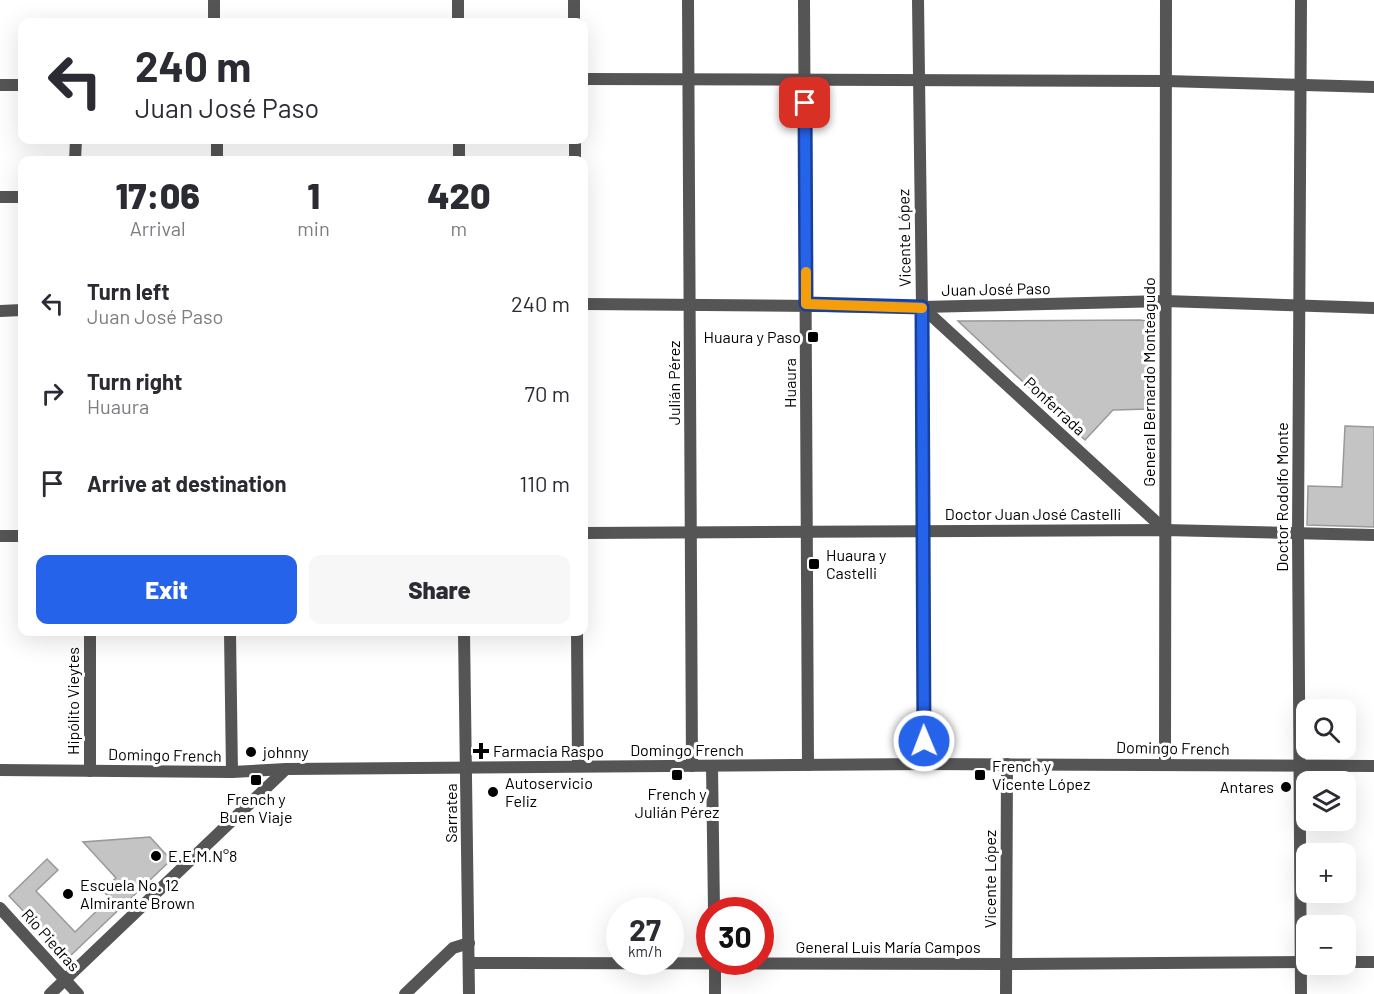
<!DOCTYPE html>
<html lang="en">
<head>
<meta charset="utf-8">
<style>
	:root { --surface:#fff; --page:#f7f7f7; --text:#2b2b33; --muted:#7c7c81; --accent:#2563eb }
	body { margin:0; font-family:Barlow,sans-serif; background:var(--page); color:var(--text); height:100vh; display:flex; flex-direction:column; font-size:22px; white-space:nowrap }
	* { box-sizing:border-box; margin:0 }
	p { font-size:20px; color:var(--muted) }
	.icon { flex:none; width:33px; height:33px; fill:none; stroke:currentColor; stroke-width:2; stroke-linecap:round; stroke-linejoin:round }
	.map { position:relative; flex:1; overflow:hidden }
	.side { position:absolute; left:18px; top:156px; width:570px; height:480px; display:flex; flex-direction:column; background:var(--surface); border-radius:12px; box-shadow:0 6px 24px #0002 }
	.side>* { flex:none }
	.guide { position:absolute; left:18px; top:18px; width:570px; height:126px; border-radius:12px; box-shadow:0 6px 24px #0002; background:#fff; color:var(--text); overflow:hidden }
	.fabs { position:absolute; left:1296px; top:699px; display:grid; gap:12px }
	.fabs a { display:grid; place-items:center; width:60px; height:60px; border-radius:12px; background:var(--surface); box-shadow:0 6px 24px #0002; font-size:30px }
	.speed { position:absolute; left:606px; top:897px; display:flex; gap:12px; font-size:30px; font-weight:700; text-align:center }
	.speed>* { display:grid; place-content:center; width:78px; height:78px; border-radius:50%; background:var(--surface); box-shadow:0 6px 24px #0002; line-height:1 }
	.speed small { font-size:15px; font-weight:400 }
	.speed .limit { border:9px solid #d22; background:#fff; color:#111 }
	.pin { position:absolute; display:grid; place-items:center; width:51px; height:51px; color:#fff; margin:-26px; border-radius:12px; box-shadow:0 3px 9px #0006 }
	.me { position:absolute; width:66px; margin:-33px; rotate:359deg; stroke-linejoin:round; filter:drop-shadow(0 0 4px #0008) }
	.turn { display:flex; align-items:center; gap:21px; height:126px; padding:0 18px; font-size:27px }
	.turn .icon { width:78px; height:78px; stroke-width:2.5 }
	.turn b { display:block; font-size:42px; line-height:51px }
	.eta { display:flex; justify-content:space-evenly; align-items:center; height:102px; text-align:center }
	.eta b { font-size:36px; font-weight:800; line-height:42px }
	.primary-button { display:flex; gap:12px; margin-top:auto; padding:12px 18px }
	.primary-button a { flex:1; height:69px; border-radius:12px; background:var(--accent); color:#fff; font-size:24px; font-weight:800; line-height:69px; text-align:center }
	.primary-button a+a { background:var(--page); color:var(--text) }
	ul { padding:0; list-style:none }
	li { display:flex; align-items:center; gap:18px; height:90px; padding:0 18px }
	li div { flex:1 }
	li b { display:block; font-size:22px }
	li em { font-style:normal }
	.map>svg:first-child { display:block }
	.building { fill:#c4c4c4; stroke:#999; stroke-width:1.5 }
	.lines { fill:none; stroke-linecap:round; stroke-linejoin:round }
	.minor { stroke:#555; stroke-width:12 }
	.route-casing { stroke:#184099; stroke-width:15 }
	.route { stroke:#2563eb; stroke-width:10 }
	.slow { stroke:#f59e0b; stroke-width:10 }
	.poi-dot { fill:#000; stroke:#fff; stroke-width:2 }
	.labels { text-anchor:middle; stroke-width:6; stroke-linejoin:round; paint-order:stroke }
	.street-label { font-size:16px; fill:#000; stroke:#fff }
	.poi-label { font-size:16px; fill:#000; stroke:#fff; text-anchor:start }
</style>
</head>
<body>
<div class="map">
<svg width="1374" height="994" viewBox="0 0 1374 994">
	<rect width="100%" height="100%" fill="#fff"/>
	<!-- building -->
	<g class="building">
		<path d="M1140 320 1146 321 1148 325 1150 409 1113 410 1085 440 958 321Z"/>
		<path d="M1345 426 1374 427V527L1307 525 1308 486 1342 487Z"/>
		<path d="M150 837 171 860 68 958 9 896 47 859 58 870 36 891 75 932 110 898 102 890 116 878 83 842Z"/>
	</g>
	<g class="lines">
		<!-- minor -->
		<g class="minor">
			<path d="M214 0V22"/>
			<path d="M458 0V22"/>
			<path d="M574 0V22"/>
			<path d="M688 0 692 766"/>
			<path d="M804 0 808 765"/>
			<path d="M918 0 922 307 925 764"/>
			<path d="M584 79 1166 81 1374 87"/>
			<path d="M0 85H22"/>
			<path d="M217 140V160"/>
			<path d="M459 140V160"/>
			<path d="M575 140V160"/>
			<path d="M75 160 76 140"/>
			<path d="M0 197H22"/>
			<path d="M584 304 922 307 1165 301 1374 308"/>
			<path d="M922 307 1165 530"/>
			<path d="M0 311 22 310"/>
			<path d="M584 533 1165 530 1374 535"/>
			<path d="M0 536H22"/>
			<path d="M90 632V771"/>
			<path d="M230 632 232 772"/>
			<path d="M464 632 469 994"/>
			<path d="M577 632 578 766"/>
			<path d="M1165 763 1166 0"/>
			<path d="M712 766 714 910"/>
			<path d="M0 770 232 772 286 769 925 764 1374 766"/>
			<path d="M0 908 78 994"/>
			<path d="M1346 962H1374"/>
			<path d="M469 963 1006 964 1306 962"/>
			<path d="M50 994 286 769"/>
			<path d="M405 994 453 948 469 943"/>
			<path d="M715 994V962"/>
			<path d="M1006 994 1007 764"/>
			<path d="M1301 994 1298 534 1301 0"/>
		</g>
	</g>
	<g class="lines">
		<!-- route casing -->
		<g class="route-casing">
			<path id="route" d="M805 103 806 304 922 307 924 741"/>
		</g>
		<!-- route -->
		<use href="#route" class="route"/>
		<!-- slow -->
		<path class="slow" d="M806 272V304L922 308"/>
	</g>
	<!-- markers -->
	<g class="poi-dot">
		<rect x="807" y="331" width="12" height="12" rx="3"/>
		<rect x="808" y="558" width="12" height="12" rx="3"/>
		<path d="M478 742h6v6h6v6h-6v6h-6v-6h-6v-6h6z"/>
		<circle cx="251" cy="752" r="6"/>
		<rect x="671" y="769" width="12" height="12" rx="3"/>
		<rect x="974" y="769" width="12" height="12" rx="3"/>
		<rect x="250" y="774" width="12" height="12" rx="3"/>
		<circle cx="1286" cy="787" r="6"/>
		<circle cx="493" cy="792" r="6"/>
		<circle cx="156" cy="856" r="6"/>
		<circle cx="68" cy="894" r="6"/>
	</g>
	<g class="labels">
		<!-- street labels -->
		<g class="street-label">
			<text transform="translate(904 238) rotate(-91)" y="6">Vicente López</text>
			<text transform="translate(996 289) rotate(-1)" y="6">Juan José Paso</text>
			<text transform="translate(1149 382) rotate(-90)" y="6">General Bernardo Monteagudo</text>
			<text transform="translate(674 383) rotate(-90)" y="6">Julián Pérez</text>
			<text transform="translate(790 383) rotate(-90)" y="6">Huaura</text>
			<text transform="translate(1055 406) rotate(43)" y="6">Ponferrada</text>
			<text transform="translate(1282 497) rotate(-90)" y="6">Doctor Rodolfo Monte</text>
			<text x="1033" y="520">Doctor Juan José Castelli</text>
			<text transform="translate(73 701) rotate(-90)" y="6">Hipólito Vieytes</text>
			<text transform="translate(1173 748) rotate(1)" y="6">Domingo French</text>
			<text x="687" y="756">Domingo French</text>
			<text transform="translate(165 755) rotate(1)" y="6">Domingo French</text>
			<text transform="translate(451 813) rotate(-90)" y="6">Sarratea</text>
			<text transform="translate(990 879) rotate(-90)" y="6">Vicente López</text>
			<text transform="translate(51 940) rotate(48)" y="6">Río Piedras</text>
			<text x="888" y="953">General Luis María Campos</text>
		</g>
		<!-- poi labels -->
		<g class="poi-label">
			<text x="801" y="343" text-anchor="end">Huaura y Paso</text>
			<text x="826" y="561">Huaura y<tspan x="826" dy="18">Castelli</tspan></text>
			<text x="493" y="757">Farmacia Raspo</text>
			<text x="263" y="758">johnny</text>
			<text x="992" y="772">French y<tspan x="992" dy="18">Vicente López</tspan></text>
			<text x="505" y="789">Autoservicio<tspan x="505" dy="18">Feliz</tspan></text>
			<text x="1274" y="793" text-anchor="end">Antares</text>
			<text x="677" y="800" text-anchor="middle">French y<tspan x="677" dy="18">Julián Pérez</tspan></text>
			<text x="256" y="805" text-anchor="middle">French y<tspan x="256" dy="18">Buen Viaje</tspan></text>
			<text x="168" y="862">E.E.M.N°8</text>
			<text x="80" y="891">Escuela No. 12<tspan x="80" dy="18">Almirante Brown</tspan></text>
		</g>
	</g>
</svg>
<div class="fabs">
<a><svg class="icon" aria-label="search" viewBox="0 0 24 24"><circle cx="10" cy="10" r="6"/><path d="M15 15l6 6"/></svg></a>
<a><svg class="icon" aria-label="layers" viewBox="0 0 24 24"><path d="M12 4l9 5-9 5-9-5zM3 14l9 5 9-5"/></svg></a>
<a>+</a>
<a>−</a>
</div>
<div class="speed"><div>27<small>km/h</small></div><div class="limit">30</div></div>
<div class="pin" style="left:805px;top:103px;background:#d93025"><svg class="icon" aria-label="arrive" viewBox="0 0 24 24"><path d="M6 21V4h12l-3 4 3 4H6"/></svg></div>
<svg class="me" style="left:924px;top:741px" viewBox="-20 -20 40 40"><circle r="17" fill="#2563eb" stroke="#fff" stroke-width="3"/><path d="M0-11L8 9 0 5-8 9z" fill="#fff"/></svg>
<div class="guide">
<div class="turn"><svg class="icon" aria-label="left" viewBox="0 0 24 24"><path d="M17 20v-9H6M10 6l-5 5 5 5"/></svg><div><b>240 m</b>Juan José Paso</div></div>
</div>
<section class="side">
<div class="eta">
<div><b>17:06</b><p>Arrival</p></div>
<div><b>1</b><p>min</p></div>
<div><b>420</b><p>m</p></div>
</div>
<ul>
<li><svg class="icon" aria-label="left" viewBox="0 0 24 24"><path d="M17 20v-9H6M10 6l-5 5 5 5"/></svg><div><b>Turn left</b><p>Juan José Paso</p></div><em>240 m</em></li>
<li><svg class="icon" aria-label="right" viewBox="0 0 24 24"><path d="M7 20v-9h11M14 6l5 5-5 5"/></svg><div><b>Turn right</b><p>Huaura</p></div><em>70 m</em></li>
<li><svg class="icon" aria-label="arrive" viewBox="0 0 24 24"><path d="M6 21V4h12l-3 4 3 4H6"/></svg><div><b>Arrive at destination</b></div><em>110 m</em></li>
</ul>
<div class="primary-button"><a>Exit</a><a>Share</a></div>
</section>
</div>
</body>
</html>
